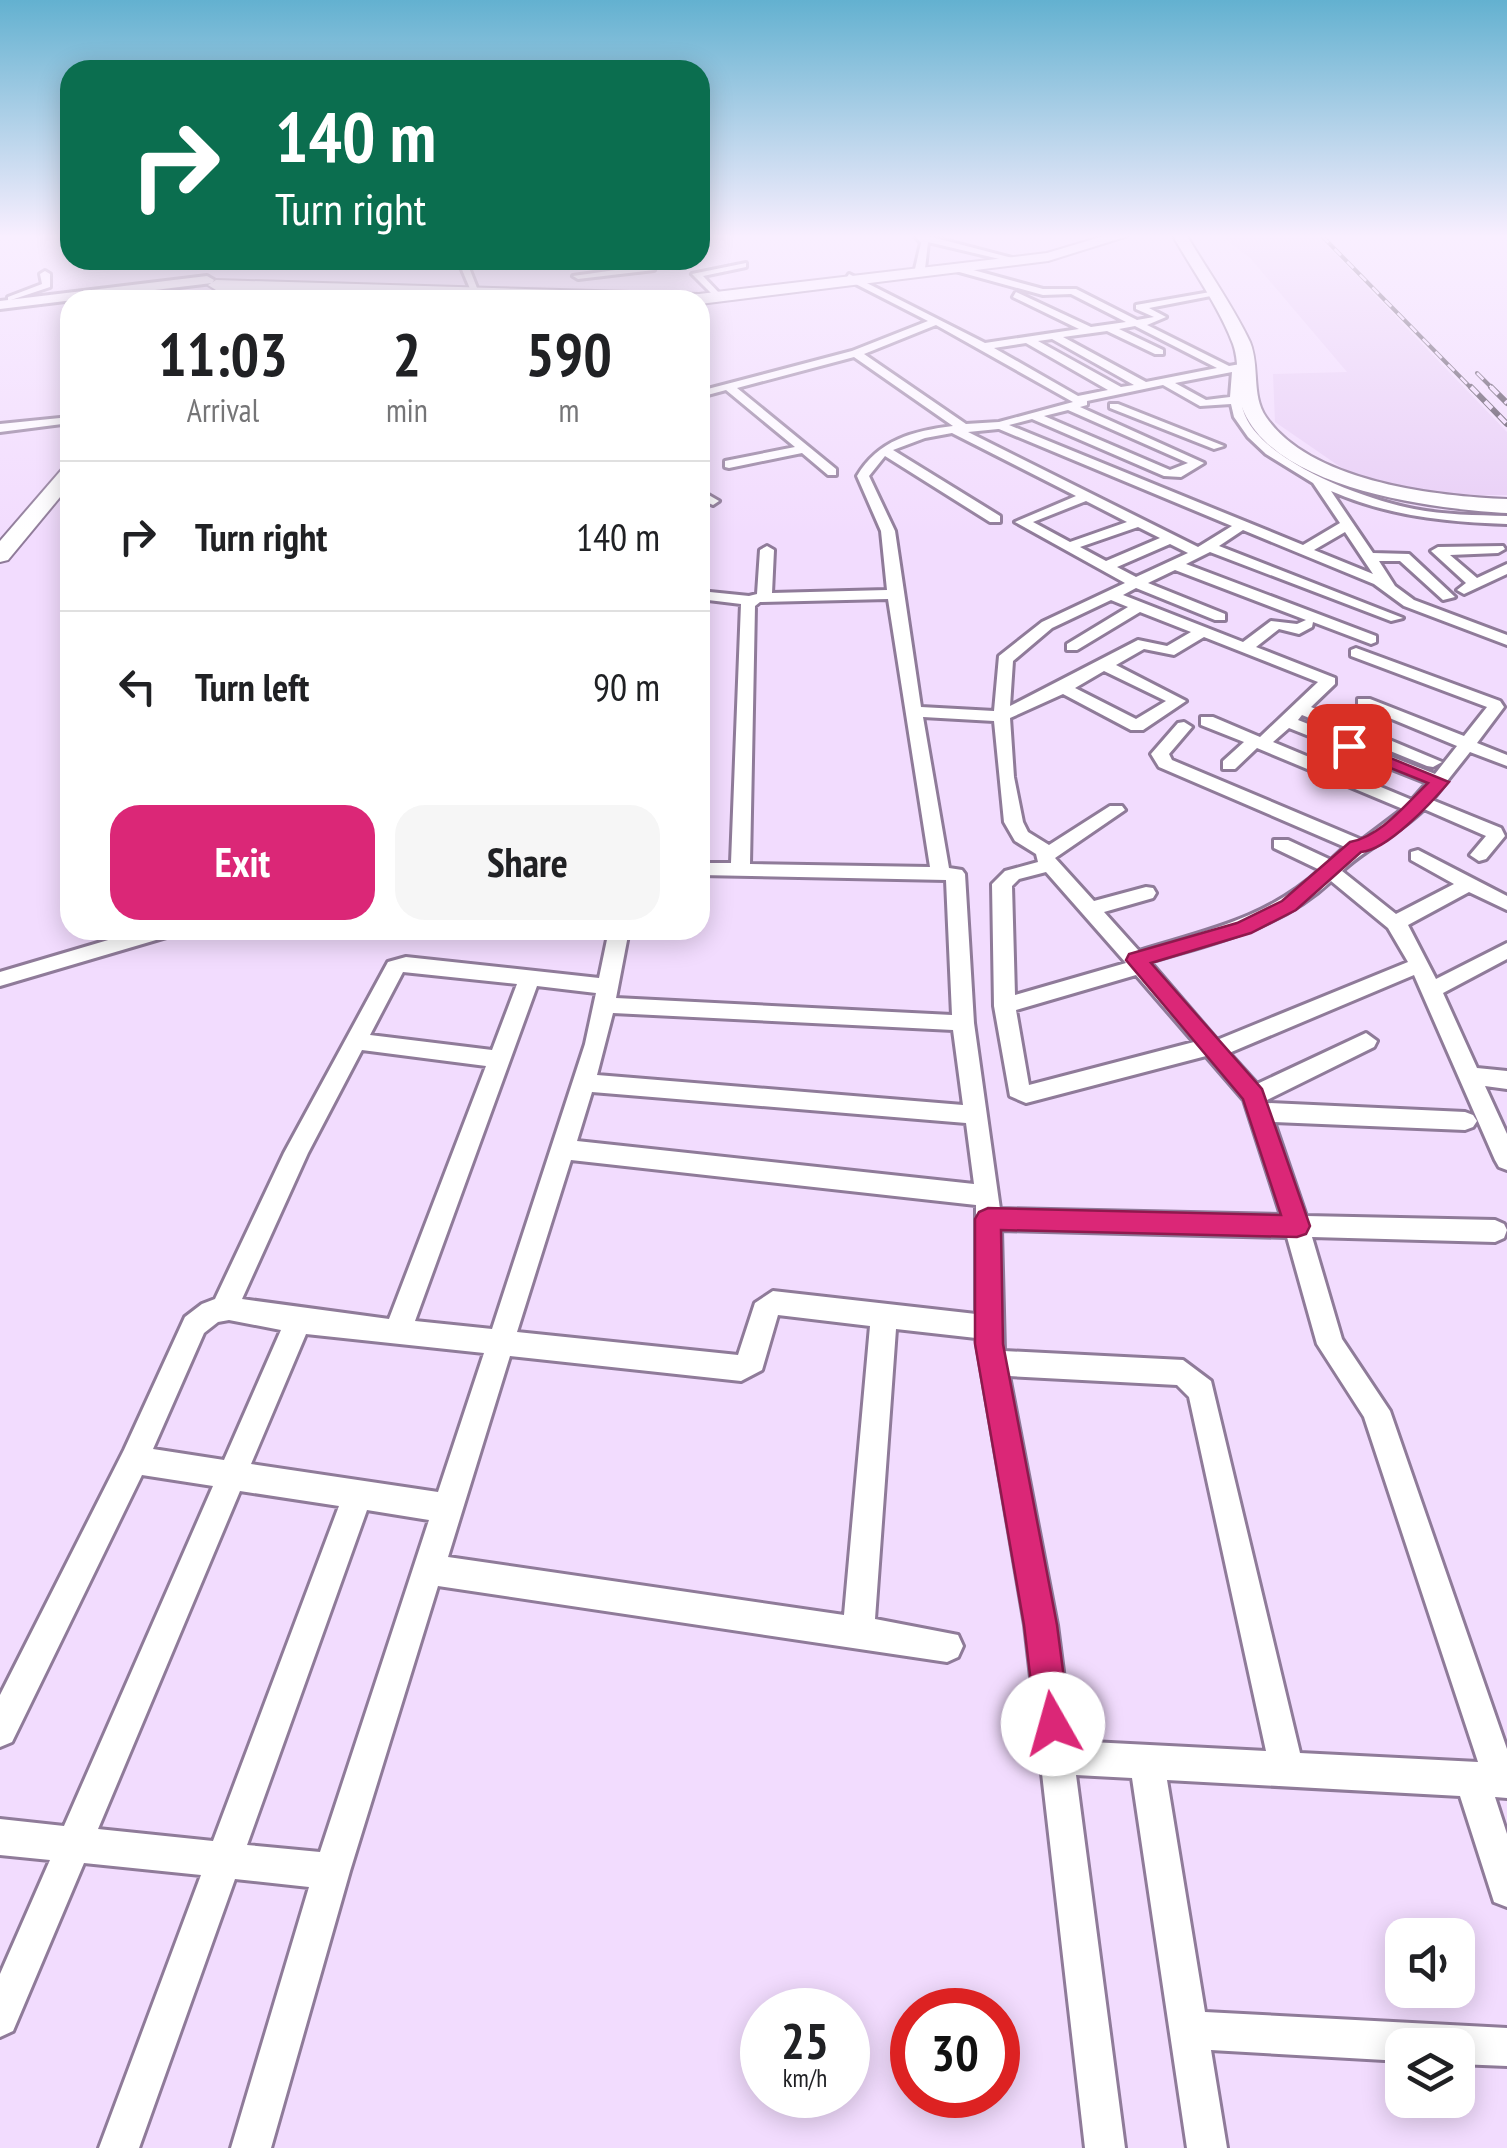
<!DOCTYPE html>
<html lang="en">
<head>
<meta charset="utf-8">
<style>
	:root { --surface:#fff; --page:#f6f6f6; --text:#202124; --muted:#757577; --line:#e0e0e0; --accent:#db2777 }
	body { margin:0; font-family:"PT Sans Narrow",sans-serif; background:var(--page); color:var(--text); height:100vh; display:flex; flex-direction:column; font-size:38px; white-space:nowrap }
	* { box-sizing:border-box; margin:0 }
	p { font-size:32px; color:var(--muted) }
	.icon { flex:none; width:55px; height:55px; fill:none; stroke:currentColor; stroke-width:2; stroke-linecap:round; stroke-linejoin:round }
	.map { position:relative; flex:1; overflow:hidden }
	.sheet { position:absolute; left:60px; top:290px; width:650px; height:650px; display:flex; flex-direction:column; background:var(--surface); border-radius:30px; box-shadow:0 5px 25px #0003 }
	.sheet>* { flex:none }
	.hud { position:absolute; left:60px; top:60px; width:650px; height:210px; border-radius:30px; box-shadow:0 5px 25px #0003; background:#0b6e4f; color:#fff; overflow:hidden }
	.buttons { position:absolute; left:1385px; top:1918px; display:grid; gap:20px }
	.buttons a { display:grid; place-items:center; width:90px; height:90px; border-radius:20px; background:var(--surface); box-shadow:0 5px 25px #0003; font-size:50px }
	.speed { position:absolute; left:740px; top:1988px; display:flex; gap:20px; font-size:50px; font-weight:700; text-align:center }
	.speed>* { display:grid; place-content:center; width:130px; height:130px; border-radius:50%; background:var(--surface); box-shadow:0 5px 25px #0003; line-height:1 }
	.speed small { font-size:25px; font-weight:400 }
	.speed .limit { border:15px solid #d22; background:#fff; color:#111 }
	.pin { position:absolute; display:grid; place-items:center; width:85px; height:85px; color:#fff; margin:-42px; border-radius:20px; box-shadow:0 5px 15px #0006 }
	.me { position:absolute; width:110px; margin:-55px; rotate:353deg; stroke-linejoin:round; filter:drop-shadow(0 0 8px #0008) }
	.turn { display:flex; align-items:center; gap:35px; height:210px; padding:0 50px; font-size:45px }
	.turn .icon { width:130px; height:130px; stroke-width:2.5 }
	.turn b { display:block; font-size:70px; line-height:85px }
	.eta { display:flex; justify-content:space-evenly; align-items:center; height:170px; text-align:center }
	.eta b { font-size:60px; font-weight:600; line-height:70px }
	.button { display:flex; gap:20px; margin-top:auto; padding:20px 50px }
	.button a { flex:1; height:115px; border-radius:30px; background:var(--accent); color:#fff; font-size:40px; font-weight:600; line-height:115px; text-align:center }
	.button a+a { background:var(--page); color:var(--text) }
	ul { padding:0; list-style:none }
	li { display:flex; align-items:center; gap:30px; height:150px; padding:0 50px; border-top:2px solid var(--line) }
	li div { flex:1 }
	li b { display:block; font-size:38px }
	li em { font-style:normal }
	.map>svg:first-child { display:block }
	.built { fill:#e8cef6 }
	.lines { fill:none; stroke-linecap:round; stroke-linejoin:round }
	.street-casing { stroke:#8f7b99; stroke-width:6 }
	.secondary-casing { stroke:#8f7b99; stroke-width:6 }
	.primary-casing { stroke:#8f7b99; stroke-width:4 }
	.street { fill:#fff; fill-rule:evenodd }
	.secondary { fill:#fff; fill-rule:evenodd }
	.primary { fill:#fff; fill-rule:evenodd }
	.rail-far1-casing { stroke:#443a4a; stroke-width:4 }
	.rail-casing { stroke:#443a4a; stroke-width:6 }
	.rail-far1 { stroke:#f2dcfe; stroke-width:2.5; stroke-dasharray:9; stroke-linecap:butt }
	.rail { stroke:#f2dcfe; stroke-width:4; stroke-dasharray:10; stroke-linecap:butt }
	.route { fill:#db2777; stroke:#8e194d; stroke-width:2.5 }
</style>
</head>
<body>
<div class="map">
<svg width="1507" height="2148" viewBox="0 0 1507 2148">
	<rect width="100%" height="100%" fill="#f2dcfe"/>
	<!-- built -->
	<path class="built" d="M1221 236H1318L1507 432V495H1423L1355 477 1275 422 1273 374 1347 372 1251 259Z"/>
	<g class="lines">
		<!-- street casing -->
		<g class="street-casing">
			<g id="street">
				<path d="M915 236H928L1016 259 1012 262 928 242 925 269 920 272 915 269 921 243Z"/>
				<path d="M70 247V254H65V250Z"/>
				<path d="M458 260H466L479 293 471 291Z"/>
				<path d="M746 263V267L703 276 721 295 716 298 692 274Z"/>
				<path d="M651 265 654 270 578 279 573 276Z"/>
				<path d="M955 265 1043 289H1076L1137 320 1154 317 1136 309V305L1216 291V295L1149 308 1166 317 1147 325 1229 366 1252 362V366L1243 371C1242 384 1240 398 1243 410 1258 461 1367 500 1414 509 1444 515 1476 515 1507 516V524C1446 522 1388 516 1331 491L1373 553 1409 554 1455 597 1443 600 1400 561H1379L1395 586 1414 600 1507 635V645L1404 606 1374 584 1243 530 1219 546 1403 618 1391 621 1210 552 1186 564 1376 636V642L1371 644 1313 622 1312 627 1299 634 1279 629 1256 647 1335 678V684L1311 707 1442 762 1433 767 1427 766 1302 715 1298 720 1435 774 1457 746 1358 705V699H1370L1464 736 1487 707 1351 656V650L1356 648 1500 701 1504 707 1477 743 1507 755V766L1470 752 1432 800 1501 828 1505 836 1486 859 1479 861 1470 855 1486 836 1424 809C1398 835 1367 847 1342 871L1396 914 1454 884 1411 860V852L1418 850 1507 896V910L1469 892 1408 925 1436 979 1507 943V959L1443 993 1477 1068 1507 1071V1089L1485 1086 1507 1134V1170L1499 1167 1495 1160 1414 975 1229 1053 1257 1084 1366 1033 1377 1041 1374 1047 1267 1100 1268 1103 1465 1112 1473 1115 1477 1121 1473 1127 1465 1130 1274 1122 1306 1216 1495 1220 1504 1224 1507 1230 1504 1238 1495 1242 1312 1237 1342 1339 1390 1411 1507 1749V1798L1495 1797 1507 1834V1907L1494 1902 1460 1796 1167 1780 1205 2012 1507 2028V2066L1458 2064V2045H1402V2061L1211 2050 1227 2148H1187L1132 1778 1076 1775 1125 2148H1085L1025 1625 976 1338 896 1329 875 1619 958 1635 963 1646 958 1657 947 1662 438 1586 350 1871 271 2148H231L309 1887 235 1879 139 2148H99L201 1875 84 1863 13 2031 0 2037V1974L50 1860 0 1855V1819L64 1826 213 1486 142 1475 12 1742 0 1747V1695L124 1450 185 1317 202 1304 215 1299 284 1153 388 962 406 957 599 978 609 930H629L616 998 952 1015 946 880 700 875V863H731L741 604 700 599V591L749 596 757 594 760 550 767 546 774 550 772 593 887 590 881 531 857 476C878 440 913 431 953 426L854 357 737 388 836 469V475H828L802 453 729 468 725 467V461L795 447 726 390 700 397V391L852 351 928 321 846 279 849 274 985 343 1079 329 1013 297 1016 292 1091 327 1126 322 1071 294 1043 295 952 270ZM936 325 1073 402 999 422 966 424 864 354ZM1135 326 1217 368 1146 382 1063 337 1107 331 1155 354H1163V350L1119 329ZM1052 339 1134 385 1121 387 1038 341ZM1026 343 1108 390 1078 396 994 348ZM1232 372 1230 397 1206 400 1175 383ZM1163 385 1200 406 1231 404 1234 417 1248 437 1266 454 1313 483 1340 523 1303 545 1009 425 1032 419 1164 476 1181 477 1204 463 1080 407 1087 405V401ZM1068 410 1188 463 1170 470 1044 416ZM998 429H999L1232 526 1198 547 968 432ZM952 433 1076 496 1015 522 1125 583 1042 622 999 656 994 711 921 707 895 531 869 476 885 456 990 522H1000V516L893 450 925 438ZM1086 501 1127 522 1070 542 1033 522ZM1138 527 1160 538 1106 561 1080 547ZM1345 532 1373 574 1314 550ZM1170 544 1188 553 1136 577 1117 567ZM1175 570 1306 620 1297 624 1271 621 1243 642 1123 595 1136 588 1215 620H1225V614L1148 583ZM888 599 930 867 750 864 755 606 760 602ZM1111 600 1128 607 1067 644V650H1077L1140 612 1191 632 1167 646 1138 640 1010 706 1013 661 1052 628ZM1204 637 1318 682 1260 737 1213 717H1201V725L1244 742 1223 761V769H1235L1257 748 1403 809 1362 840 1172 760 1169 754 1192 727 1184 722 1178 723 1151 754 1159 767 1345 847 1331 860 1288 840H1274V848L1320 870C1266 919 1207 930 1139 951L1104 912 1153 898 1156 893 1153 888 1146 887 1094 901 1055 858 1125 810 1122 806H1110L1049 845 1028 832 1023 822 1014 777 1010 718 1063 694 1131 730H1143L1186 701 1116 665 1144 649 1174 655ZM1104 671 1166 701 1136 719 1075 688ZM923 717 994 721 1004 822 1015 841 1036 854 1038 862 1005 871 992 884 994 1006 1010 1096 1026 1103 1206 1056 1244 1100 1281 1215 1000 1209 974 1023 965 874 962 870 949 868ZM1289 728 1427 783 1412 800 1273 742ZM1046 872 1126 963 1015 995 1012 886 1019 879ZM1331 881 1388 928 1408 962 1217 1040 1150 962C1215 942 1280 929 1331 881ZM403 972 517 984 492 1050 370 1035ZM1136 975 1194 1042 1029 1085 1016 1010ZM537 986 596 993 585 1044 492 1329 415 1321ZM613 1013 953 1030 963 1105 597 1075ZM362 1050 486 1066 389 1319 242 1299 308 1153ZM592 1092 966 1123 974 1184 577 1141ZM571 1160 976 1205V1314L773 1291 755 1303 738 1355 517 1332ZM1001 1230 1287 1237 1317 1344 1364 1417 1478 1762 1300 1753 1211 1381 1183 1360 1004 1351ZM778 1315 870 1326 844 1615 448 1557 510 1356 741 1381 762 1370ZM229 1320 281 1330 224 1460 153 1449 204 1333 218 1322ZM306 1334 484 1353 438 1492 251 1464ZM1009 1376 1177 1385 1189 1397 1266 1751 1072 1741 1057 1625ZM240 1491 339 1506 213 1841 98 1829ZM367 1510 429 1520 320 1852 247 1845Z"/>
				<path d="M45 271 50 274V287L8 301V297L42 284 40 274Z"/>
				<path d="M1110 404H1118L1224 446 1214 449 1110 408Z"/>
				<path d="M70 417V423L0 432V424Z"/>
				<path d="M700 490 719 501 713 505 700 499Z"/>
				<path d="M1503 546 1505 549 1498 553 1450 555 1477 578 1507 564V574L1464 594 1457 590 1466 583 1431 551 1438 547Z"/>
				<path d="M142 930H176L173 935 0 986V972Z"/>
			</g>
		</g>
		<!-- secondary casing -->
		<g class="secondary-casing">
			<path id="secondary" d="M207 276 214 280 212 283 0 309V301Z"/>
		</g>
		<!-- primary casing -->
		<g class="primary-casing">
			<g id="primary">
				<path d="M1104 236H1128L1048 261 700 304V300L216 290 208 285 216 280 699 294 1047 253Z"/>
				<path d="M1173 236H1187C1208 271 1233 306 1250 342 1260 366 1251 395 1266 417 1311 482 1435 496 1507 499V513C1433 509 1279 490 1244 412 1234 390 1241 366 1233 344 1219 307 1193 271 1173 236Z"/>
				<path d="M70 466V485L8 560 0 562V541L63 468Z"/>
			</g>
		</g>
		<!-- street -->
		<use href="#street" class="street"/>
		<!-- secondary -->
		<use href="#secondary" class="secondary"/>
		<!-- primary -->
		<use href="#primary" class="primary"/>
		<!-- rail-far1 casing -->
		<g class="rail-far1-casing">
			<g id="rail-far1">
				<path d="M1322 236 1473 390"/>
				<path d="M1477 373 1494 390"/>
			</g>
		</g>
		<!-- rail casing -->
		<g class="rail-casing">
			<g id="rail">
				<path d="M1471 387 1507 424"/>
				<path d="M1491 387 1507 403"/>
			</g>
		</g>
		<!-- rail-far1 -->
		<use href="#rail-far1" class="rail-far1"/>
		<!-- rail -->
		<use href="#rail" class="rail"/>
	</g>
	<!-- sky -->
	<linearGradient id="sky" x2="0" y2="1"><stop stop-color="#63b1d0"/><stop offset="0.44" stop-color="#f9efff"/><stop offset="1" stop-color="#f9efff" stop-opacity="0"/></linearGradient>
	<rect width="1507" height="537" fill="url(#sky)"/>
	<!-- route -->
	<path class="route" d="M1349 741 1449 782C1432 802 1388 850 1361 852L1296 910 1251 933 1151 963 1262 1089 1310 1226 1306 1234 1297 1237 1001 1230 1003 1344 1057 1625 1070 1724 1065 1736 1053 1741 1041 1736 1036 1724 1024 1625 975 1344V1219L979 1212 988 1208 1281 1215 1243 1099 1126 960 1129 954 1237 923 1282 901 1350 842C1381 836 1405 805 1428 783L1343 749 1340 746Z"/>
</svg>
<div class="buttons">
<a><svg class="icon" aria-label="sound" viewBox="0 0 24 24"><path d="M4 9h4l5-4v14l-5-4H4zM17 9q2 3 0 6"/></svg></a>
<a><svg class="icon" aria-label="layers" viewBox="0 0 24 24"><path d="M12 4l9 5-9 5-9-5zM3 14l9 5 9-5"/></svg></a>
</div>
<div class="speed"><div>25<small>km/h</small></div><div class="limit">30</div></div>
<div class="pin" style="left:1349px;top:746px;background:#d93025"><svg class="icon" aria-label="arrive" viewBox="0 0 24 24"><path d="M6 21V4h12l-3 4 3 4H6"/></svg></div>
<svg class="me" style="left:1053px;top:1724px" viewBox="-20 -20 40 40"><circle r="19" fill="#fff"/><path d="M0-13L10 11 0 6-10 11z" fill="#db2777"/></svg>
<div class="hud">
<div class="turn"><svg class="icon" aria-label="right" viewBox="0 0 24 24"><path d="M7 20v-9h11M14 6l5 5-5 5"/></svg><div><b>140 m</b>Turn right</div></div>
</div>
<section class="sheet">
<div class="eta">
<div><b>11:03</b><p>Arrival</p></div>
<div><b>2</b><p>min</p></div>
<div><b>590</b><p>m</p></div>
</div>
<ul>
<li><svg class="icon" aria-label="right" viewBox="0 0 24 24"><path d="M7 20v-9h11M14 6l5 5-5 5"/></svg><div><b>Turn right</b></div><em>140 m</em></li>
<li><svg class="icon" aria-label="left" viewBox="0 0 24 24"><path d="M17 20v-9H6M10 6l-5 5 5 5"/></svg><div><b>Turn left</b></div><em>90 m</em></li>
</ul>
<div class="button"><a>Exit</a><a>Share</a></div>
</section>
</div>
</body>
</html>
